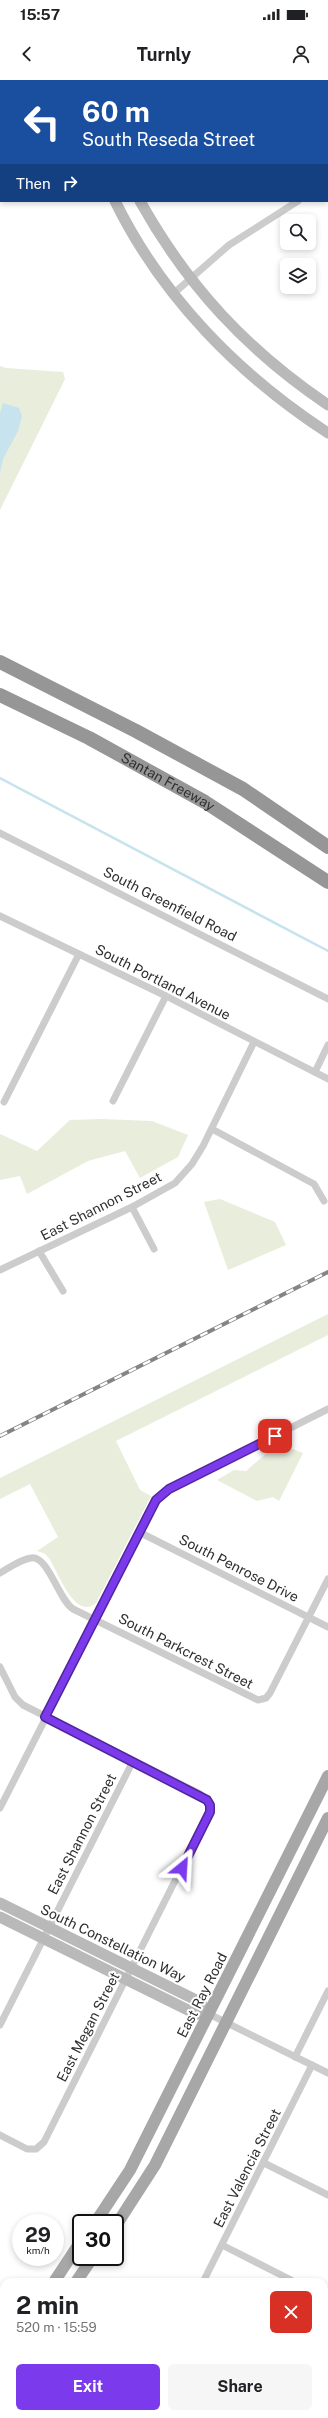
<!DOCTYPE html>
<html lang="en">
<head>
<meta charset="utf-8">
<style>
	:root { --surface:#fff; --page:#f6f6f6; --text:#202124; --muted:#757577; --accent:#7c3aed }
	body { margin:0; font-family:"Public Sans",sans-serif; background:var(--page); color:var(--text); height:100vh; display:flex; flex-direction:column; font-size:15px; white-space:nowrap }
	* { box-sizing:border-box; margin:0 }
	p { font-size:13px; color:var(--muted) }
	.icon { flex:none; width:22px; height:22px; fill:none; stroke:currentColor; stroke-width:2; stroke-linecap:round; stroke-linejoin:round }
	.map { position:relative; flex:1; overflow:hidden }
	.details { position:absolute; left:0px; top:2198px; width:328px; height:140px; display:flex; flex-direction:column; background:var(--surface); border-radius:12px 12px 0 0; box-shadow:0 2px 6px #0003 }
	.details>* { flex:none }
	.hud { position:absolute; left:0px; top:0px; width:328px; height:122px; box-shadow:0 2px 6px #0003; background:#1a4fa0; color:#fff; overflow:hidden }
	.controls { position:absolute; left:280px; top:134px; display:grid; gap:8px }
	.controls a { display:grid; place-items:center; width:36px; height:36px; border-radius:6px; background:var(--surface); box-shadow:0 2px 6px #0003; font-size:20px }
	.speed { position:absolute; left:12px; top:2134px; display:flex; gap:8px; font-size:20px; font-weight:700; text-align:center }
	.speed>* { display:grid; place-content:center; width:52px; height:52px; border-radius:50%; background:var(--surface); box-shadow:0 2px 6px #0003; line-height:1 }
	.speed small { font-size:10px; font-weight:400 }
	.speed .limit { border:2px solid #111; border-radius:6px; background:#fff; color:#111 }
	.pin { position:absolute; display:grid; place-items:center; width:34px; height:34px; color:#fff; margin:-17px; border-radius:8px; box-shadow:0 2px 6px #0006 }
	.me { position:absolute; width:44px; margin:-22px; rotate:27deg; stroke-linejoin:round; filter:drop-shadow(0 0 3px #0008) }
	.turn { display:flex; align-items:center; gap:14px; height:84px; padding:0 16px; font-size:18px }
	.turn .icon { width:52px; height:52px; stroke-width:2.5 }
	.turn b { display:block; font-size:28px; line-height:34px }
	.then { display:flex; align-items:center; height:38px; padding:0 16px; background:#0003; gap:8px; font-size:15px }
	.round { display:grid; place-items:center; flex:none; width:42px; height:42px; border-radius:6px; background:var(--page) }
	.summary { display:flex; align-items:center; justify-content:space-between; height:68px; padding:0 16px }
	h1 { font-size:24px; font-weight:700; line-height:30px }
	.button { display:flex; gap:8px; margin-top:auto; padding:8px 16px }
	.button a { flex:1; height:46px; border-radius:6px; background:var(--accent); color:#fff; font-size:16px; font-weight:700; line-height:46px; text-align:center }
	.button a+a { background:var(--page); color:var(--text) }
	.status { display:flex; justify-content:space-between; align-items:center; height:28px; padding:0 20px; background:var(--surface); direction:ltr }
	.status svg { height:11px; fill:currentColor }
	header { display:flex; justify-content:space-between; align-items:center; height:52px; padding:0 16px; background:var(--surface); font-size:18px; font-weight:700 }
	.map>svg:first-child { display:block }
	.green { fill:#e8eddc }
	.water { fill:#c7e4ee }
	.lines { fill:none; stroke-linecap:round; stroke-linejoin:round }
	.stream { stroke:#c7e4ee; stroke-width:2.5 }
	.street { stroke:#ccc; stroke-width:7 }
	.secondary { stroke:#b9b9b9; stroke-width:11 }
	.primary { stroke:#a7a7a7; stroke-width:12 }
	.highway { stroke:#969696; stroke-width:14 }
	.rail-casing { stroke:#848484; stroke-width:4 }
	.rail { stroke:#fff; stroke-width:2.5; stroke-dasharray:8; stroke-linecap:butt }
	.route-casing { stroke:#51269a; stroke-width:10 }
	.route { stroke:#7c3aed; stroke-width:7 }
	.labels { text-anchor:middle; stroke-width:4; stroke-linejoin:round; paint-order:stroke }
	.street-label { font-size:14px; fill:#2f2f2f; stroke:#fff }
</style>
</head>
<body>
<div class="status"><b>15:57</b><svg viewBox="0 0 49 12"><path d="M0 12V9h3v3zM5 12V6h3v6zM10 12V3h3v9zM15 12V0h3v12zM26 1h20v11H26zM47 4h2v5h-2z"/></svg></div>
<header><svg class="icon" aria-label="back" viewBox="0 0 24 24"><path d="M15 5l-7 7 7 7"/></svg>Turnly<svg class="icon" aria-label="person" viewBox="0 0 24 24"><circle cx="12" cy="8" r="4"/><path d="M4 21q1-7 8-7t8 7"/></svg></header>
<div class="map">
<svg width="328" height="2338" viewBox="0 0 328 2338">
	<rect width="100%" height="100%" fill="#fff"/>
	<!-- green -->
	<g class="green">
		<path d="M0 286 6 288 63 292 65 299 0 430Z"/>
		<path d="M102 1039 152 1041 188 1055 178 1077 140 1098 125 1071 88 1081 27 1114 20 1096 0 1100V1054L37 1071 70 1040Z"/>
		<path d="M220 1119 275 1142 286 1165 228 1190 204 1122Z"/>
		<path d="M328 1234V1255L116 1361 140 1410 151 1416 96 1523C74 1542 57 1488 48 1477 45 1473 41 1472 37 1471L58 1457 30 1404 0 1419V1398Z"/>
		<path d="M280 1368H290L303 1373 279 1421 273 1417 257 1421 217 1400 234 1390 246 1391 268 1372Z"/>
		<path d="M328 2228V2338H153L154 2334H324V2229Z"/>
	</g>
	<!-- water -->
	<path class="water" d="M3 323 19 328 22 336 18 351 3 379 0 393V333Z"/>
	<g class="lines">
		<!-- stream -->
		<path class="stream" d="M0 698 328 871"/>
		<!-- street -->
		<g class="street">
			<path d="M327 106H328"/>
			<path d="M173 214 229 165 298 121"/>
			<path d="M0 753 328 919"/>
			<path d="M0 836 166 916 328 999"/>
			<path d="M315 992 328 965"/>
			<path d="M113 1021 166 916"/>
			<path d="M4 1022 79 874"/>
			<path d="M212 1049 314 1104 324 1121"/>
			<path d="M132 1127 154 1169"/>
			<path d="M39 1171 63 1211"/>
			<path d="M0 1190 132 1127 175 1103 192 1084 203 1066 254 962"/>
			<path d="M139 1452 328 1547"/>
			<path d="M0 1493C9 1488 21 1479 31 1478 48 1475 58 1519 73 1529L258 1620 266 1618 270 1613 328 1499"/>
			<path d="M0 1587 15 1617 23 1625 200 1714 207 1720 211 1729 44 2062 36 2069H27L0 2055"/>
			<path d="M0 1728 158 1417 169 1409 328 1329"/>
			<path d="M209 1934 328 1993"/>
			<path d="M0 1945 133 1681"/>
			<path d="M295 1977 328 1911"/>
			<path d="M264 2083 328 2115"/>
			<path d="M222 2165 295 2202"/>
			<path d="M203 2202 312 1985"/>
			<path d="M324 2213 328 2211"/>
		</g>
		<!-- secondary -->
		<g class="secondary">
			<path d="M70 0V1"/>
			<path d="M92 0 93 1"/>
			<path d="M115 121C162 217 239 295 328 353"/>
			<path d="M140 121C188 207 247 270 328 325"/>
			<path d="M0 1823 200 1922 209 1934"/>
			<path d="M0 1837 196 1934H209"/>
		</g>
		<!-- primary -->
		<g class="primary">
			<path d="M95 2143 130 2090 328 1696"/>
			<path d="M115 2147 155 2085 328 1738"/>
			<path d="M54 2202 81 2161"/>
			<path d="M76 2202 93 2177"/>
			<path d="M0 2309 4 2301"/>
			<path d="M5 2338 7 2334"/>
		</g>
		<!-- highway -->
		<g class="highway">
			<path d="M0 582 136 651 243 709 328 767"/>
			<path id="s1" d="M0 615 89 658 205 722 328 802"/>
		</g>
		<!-- rail casing -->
		<g class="rail-casing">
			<path id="rail" d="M0 1356 328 1192"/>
		</g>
		<!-- rail -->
		<use href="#rail" class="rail"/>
	</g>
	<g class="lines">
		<!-- route casing -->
		<g class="route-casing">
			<path id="route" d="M182 1788 210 1732V1725L207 1720 45 1637 156 1420 169 1409 275 1356"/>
		</g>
		<!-- route -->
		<use href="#route" class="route"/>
	</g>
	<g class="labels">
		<!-- street labels -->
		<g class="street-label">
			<text dy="5" stroke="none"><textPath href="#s1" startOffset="189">Santan Freeway</textPath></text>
			<text transform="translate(170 824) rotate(27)" y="5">South Greenfield Road</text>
			<text transform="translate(163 902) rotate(27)" y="5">South Portland Avenue</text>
			<text transform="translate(101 1126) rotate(-27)" y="5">East Shannon Street</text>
			<text transform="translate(239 1488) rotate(27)" y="5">South Penrose Drive</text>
			<text transform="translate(186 1571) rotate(27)" y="5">South Parkcrest Street</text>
			<text transform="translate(82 1754) rotate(-63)" y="5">East Shannon Street</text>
			<text transform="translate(113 1863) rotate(26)" y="5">South Constellation Way</text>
			<text transform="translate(202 1915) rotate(-63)" y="5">East Ray Road</text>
			<text transform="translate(88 1947) rotate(-63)" y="5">East Megan Street</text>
			<text transform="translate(247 2088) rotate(-63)" y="5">East Valencia Street</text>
		</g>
	</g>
</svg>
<div class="controls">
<a><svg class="icon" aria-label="search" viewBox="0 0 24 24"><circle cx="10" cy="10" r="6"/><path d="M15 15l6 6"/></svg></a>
<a><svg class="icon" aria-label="layers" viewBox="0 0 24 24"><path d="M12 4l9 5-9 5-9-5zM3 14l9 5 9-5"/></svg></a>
</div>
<div class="speed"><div>29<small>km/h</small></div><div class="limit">30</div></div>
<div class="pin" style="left:275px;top:1356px;background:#d93025"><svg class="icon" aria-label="arrive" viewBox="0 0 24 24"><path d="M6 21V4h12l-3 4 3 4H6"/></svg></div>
<svg class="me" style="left:182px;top:1788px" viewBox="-20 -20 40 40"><path d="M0-17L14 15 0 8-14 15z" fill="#7c3aed" stroke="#fff" stroke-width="4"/></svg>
<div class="hud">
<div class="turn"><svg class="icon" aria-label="left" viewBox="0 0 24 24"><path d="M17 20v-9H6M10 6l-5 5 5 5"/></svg><div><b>60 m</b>South Reseda Street</div></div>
<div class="then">Then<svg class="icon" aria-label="right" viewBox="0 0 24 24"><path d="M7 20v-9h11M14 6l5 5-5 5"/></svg></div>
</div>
<section class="details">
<div class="summary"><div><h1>2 min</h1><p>520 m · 15:59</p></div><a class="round" style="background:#d93025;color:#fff"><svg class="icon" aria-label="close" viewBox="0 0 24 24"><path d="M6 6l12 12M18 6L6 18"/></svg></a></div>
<div class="button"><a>Exit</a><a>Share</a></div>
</section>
</div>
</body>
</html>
